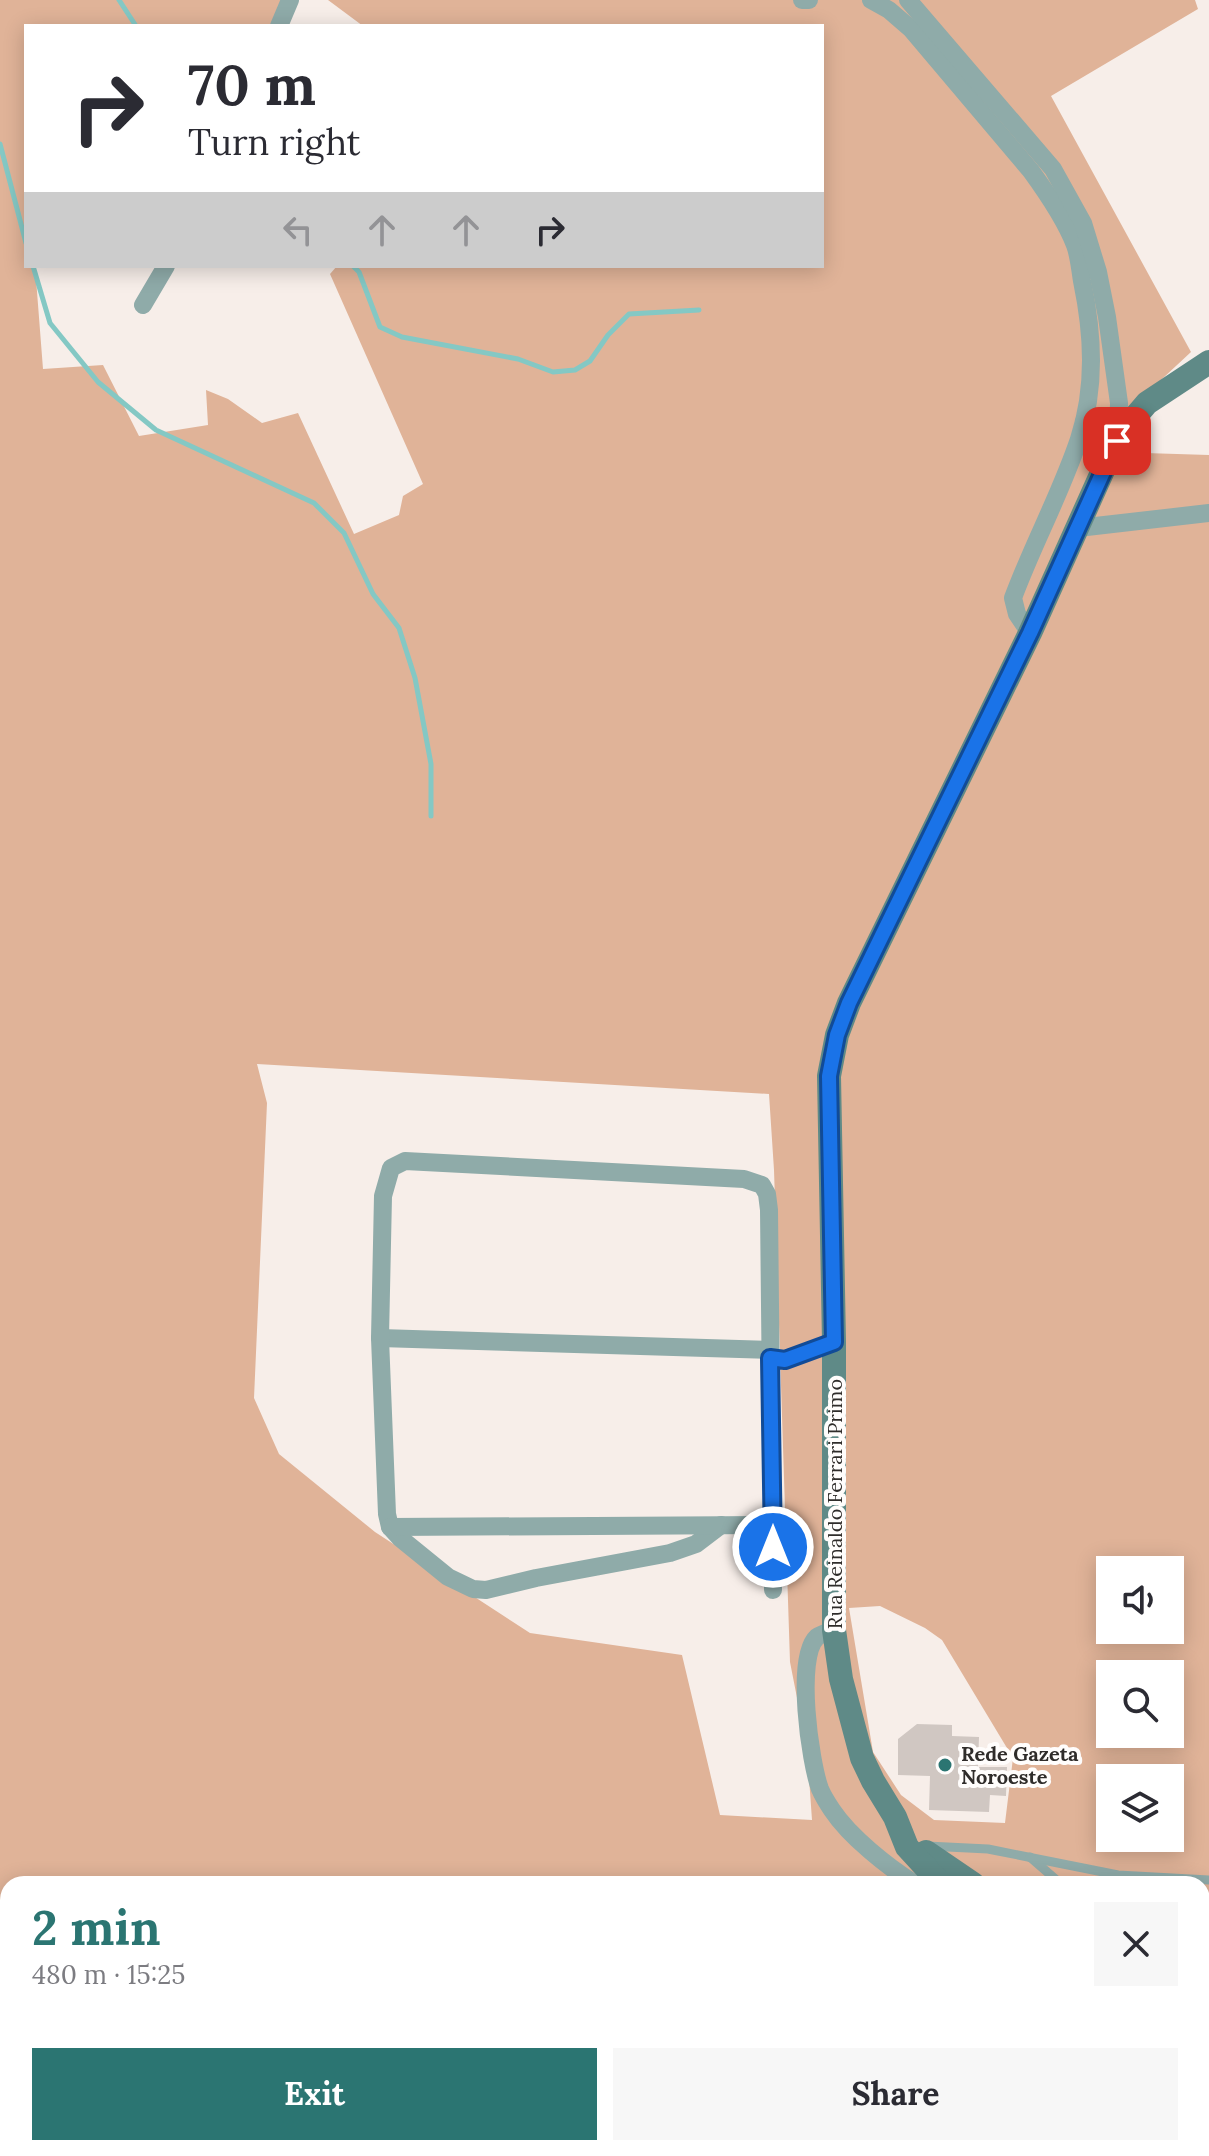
<!DOCTYPE html>
<html lang="en">
<head>
<meta charset="utf-8">
<style>
	:root { --surface:#fff; --page:#f7f7f7; --text:#2b2b33; --muted:#7c7c81; --accent:#2b7572 }
	body { margin:0; font-family:Lora,serif; background:var(--page); color:var(--text); height:100vh; display:flex; flex-direction:column; font-size:30px; white-space:nowrap }
	* { box-sizing:border-box; margin:0 }
	p { font-size:26px; color:var(--muted) }
	.icon { flex:none; width:44px; height:44px; fill:none; stroke:currentColor; stroke-width:2; stroke-linecap:round; stroke-linejoin:round }
	.map { position:relative; flex:1; overflow:hidden }
	.side { position:absolute; left:0px; top:1876px; width:1210px; height:280px; display:flex; flex-direction:column; background:var(--surface); border-radius:24px 24px 0 0; box-shadow:0 4px 20px #0003 }
	.side>* { flex:none }
	.guide { position:absolute; left:24px; top:24px; width:800px; height:244px; border-radius:0px; box-shadow:0 4px 20px #0003; background:#fff; color:var(--text); overflow:hidden }
	.controls { position:absolute; left:1096px; top:1556px; display:grid; gap:16px }
	.controls a { display:grid; place-items:center; width:88px; height:88px; border-radius:0px; background:var(--surface); box-shadow:0 4px 20px #0003; font-size:40px }
	.pin { position:absolute; display:grid; place-items:center; width:68px; height:68px; color:#fff; margin:-34px; border-radius:16px; box-shadow:0 4px 12px #0006 }
	.me { position:absolute; width:88px; margin:-44px; rotate:0deg; stroke-linejoin:round; filter:drop-shadow(0 0 6px #0008) }
	.turn { display:flex; align-items:center; gap:28px; height:168px; padding:0 32px; font-size:36px }
	.turn .icon { width:104px; height:104px; stroke-width:2.5 }
	.turn b { display:block; font-size:56px; line-height:68px }
	.lanes { display:flex; align-items:center; height:76px; padding:0 32px; background:#0003; justify-content:center; gap:40px; direction:ltr }
	.lanes .off { opacity:.35 }
	.round { display:grid; place-items:center; flex:none; width:84px; height:84px; border-radius:0px; background:var(--page) }
	.head { display:flex; align-items:center; justify-content:space-between; height:136px; padding:0 32px }
	h1 { font-size:48px; font-weight:800; line-height:60px; color:var(--accent) }
	.cta { display:flex; gap:16px; margin-top:auto; padding:16px 32px }
	.cta a { flex:1; height:92px; border-radius:0px; background:var(--accent); color:#fff; font-size:32px; font-weight:800; line-height:92px; text-align:center }
	.cta a+a { background:var(--page); color:var(--text) }
	.map>svg:first-child { display:block }
	.green { fill:#e0b398; fill-rule:evenodd }
	.lines { fill:none; stroke-linecap:round; stroke-linejoin:round }
	.stream { stroke:#84c8c4; stroke-width:5 }
	.building { fill:#d0c7c2 }
	.lane { stroke:#8faba9; stroke-width:9 }
	.street { stroke:#8faba9; stroke-width:18 }
	.secondary { stroke:#5f8a87; stroke-width:24 }
	.route-casing { stroke:#114b97; stroke-width:20 }
	.route { stroke:#1a73e8; stroke-width:14 }
	.poi-dot { fill:#2b7572; stroke:#fffdfc; stroke-width:3 }
	.labels { text-anchor:middle; stroke-width:8; stroke-linejoin:round; paint-order:stroke }
	.street-label { font-size:20px; fill:#2f2c2a; stroke:#fffdfc }
	.poi-label { font-size:20px; font-weight:bold; fill:#2f2c2a; stroke:#fffdfc; text-anchor:start }
</style>
</head>
<body>
<div class="map">
<svg width="1209" height="2156" viewBox="0 0 1209 2156">
	<rect width="100%" height="100%" fill="#f7eee9"/>
	<!-- green -->
	<path class="green" d="M0 0H290L280 26H26V266H35L43 369 103 365 139 436 208 425 206 390 228 399 262 423 298 413 354 534 399 515 403 496 423 484 330 274 337 266H822V26H363L328 0H1195L1198 9 1051 96 1191 352 1148 392 1128 435 1145 453 1209 455V2156H0ZM257 1064 769 1094 774 1170 790 1662 807 1749 812 1820 720 1815 682 1655 530 1633 375 1532 279 1454 254 1398 267 1103ZM1110 1570H1170V1630H1110ZM880 1606 925 1628 942 1640 1013 1758 1005 1823 934 1820 901 1795 873 1752 849 1608ZM1110 1674H1170V1734H1110ZM1110 1778H1170V1838H1110ZM8 1884H1202V2148H8Z"/>
	<g class="lines">
		<!-- stream -->
		<g class="stream">
			<path d="M119 0 136 26"/>
			<path d="M0 144 26 243"/>
			<path d="M33 266 50 323 98 382 156 430 314 503 344 533 373 594 399 628 415 678 431 764V816"/>
			<path d="M353 266 359 272 380 327 402 337 518 359 553 372 575 370 590 361 608 335 629 314 699 310"/>
			<path d="M0 1971 8 1972"/>
			<path d="M604 2148 615 2156"/>
		</g>
	</g>
	<!-- building -->
	<path class="building" d="M917 1724 952 1725V1736L979 1737 978 1767H1007L1006 1796 990 1795 989 1812 929 1810 930 1776 898 1775V1739Z"/>
	<g class="lines">
		<!-- lane -->
		<g class="lane">
			<path d="M927 1846 988 1849 1118 1875 1209 1880"/>
			<path d="M1030 1857 1061 1884"/>
			<path d="M1202 1966 1209 1975"/>
		</g>
		<!-- street -->
		<g class="street">
			<path d="M802 0H809"/>
			<path d="M871 0 889 10 911 29 1031 171C1047 193 1065 219 1075 245 1079 256 1080 269 1082 281 1093 334 1096 387 1079 439 1061 493 1033 544 1013 598L1017 614 1030 633"/>
			<path d="M908 0 1053 169 1083 223 1098 272 1107 317 1119 403 1118 437"/>
			<path d="M279 26 290 0"/>
			<path d="M143 305 166 266"/>
			<path d="M1084 421 1117 441"/>
			<path d="M1078 528 1209 513"/>
			<path d="M380 1338 770 1350"/>
			<path d="M770 1358 785 1360 834 1342"/>
			<path d="M721 1525 696 1544 670 1553 536 1578 486 1590 473 1589 448 1577 400 1538 390 1527 387 1514 380 1338 383 1196 391 1168 405 1161 744 1179 762 1185 767 1194 769 1210 773 1590"/>
			<path d="M390 1527 773 1525"/>
			<path d="M834 1630C829 1632 821 1634 817 1637 795 1657 810 1762 820 1789 823 1796 828 1804 832 1810 850 1837 888 1867 915 1884"/>
		</g>
		<!-- secondary -->
		<g class="secondary">
			<path d="M926 1852 973 1884"/>
			<path d="M941 1884 907 1847 895 1817 873 1781 862 1758 841 1679 834 1630V1342L829 1076 837 1035 849 1003 1030 633 1118 437 1147 403 1209 362"/>
			<path d="M1064 2148V2156"/>
			<path d="M1086 2148V2156"/>
		</g>
	</g>
	<g class="lines">
		<!-- route casing -->
		<g class="route-casing">
			<path id="route" d="M773 1547 770 1358 785 1360 834 1342 829 1076 837 1035 849 1003 1030 633 1117 441"/>
		</g>
		<!-- route -->
		<use href="#route" class="route"/>
	</g>
	<!-- markers -->
	<circle class="poi-dot" cx="945" cy="1765" r="8"/>
	<g class="labels">
		<!-- street labels -->
		<g class="street-label">
			<text transform="translate(835 1504) rotate(-90)" y="7">Rua Reinaldo Ferrari Primo</text>
		</g>
		<!-- poi labels -->
		<g class="poi-label">
			<text x="961" y="1761">Rede Gazeta<tspan x="961" dy="23">Noroeste</tspan></text>
		</g>
	</g>
</svg>
<div class="controls">
<a><svg class="icon" aria-label="sound" viewBox="0 0 24 24"><path d="M4 9h4l5-4v14l-5-4H4zM17 9q2 3 0 6"/></svg></a>
<a><svg class="icon" aria-label="search" viewBox="0 0 24 24"><circle cx="10" cy="10" r="6"/><path d="M15 15l6 6"/></svg></a>
<a><svg class="icon" aria-label="layers" viewBox="0 0 24 24"><path d="M12 4l9 5-9 5-9-5zM3 14l9 5 9-5"/></svg></a>
</div>
<div class="pin" style="left:1117px;top:441px;background:#d93025"><svg class="icon" aria-label="arrive" viewBox="0 0 24 24"><path d="M6 21V4h12l-3 4 3 4H6"/></svg></div>
<svg class="me" style="left:773px;top:1547px" viewBox="-20 -20 40 40"><circle r="17" fill="#1a73e8" stroke="#fff" stroke-width="3"/><path d="M0-11L8 9 0 5-8 9z" fill="#fff"/></svg>
<div class="guide">
<div class="turn"><svg class="icon" aria-label="right" viewBox="0 0 24 24"><path d="M7 20v-9h11M14 6l5 5-5 5"/></svg><div><b>70 m</b>Turn right</div></div>
<div class="lanes"><svg class="icon off" aria-label="left" viewBox="0 0 24 24"><path d="M17 20v-9H6M10 6l-5 5 5 5"/></svg><svg class="icon off" aria-label="ahead" viewBox="0 0 24 24"><path d="M12 20V5M6 11l6-6 6 6"/></svg><svg class="icon off" aria-label="ahead" viewBox="0 0 24 24"><path d="M12 20V5M6 11l6-6 6 6"/></svg><svg class="icon" aria-label="right" viewBox="0 0 24 24"><path d="M7 20v-9h11M14 6l5 5-5 5"/></svg></div>
</div>
<section class="side">
<div class="head"><div><h1>2 min</h1><p>480 m · 15:25</p></div><a class="round"><svg class="icon" aria-label="close" viewBox="0 0 24 24"><path d="M6 6l12 12M18 6L6 18"/></svg></a></div>
<div class="cta"><a>Exit</a><a>Share</a></div>
</section>
</div>
</body>
</html>
